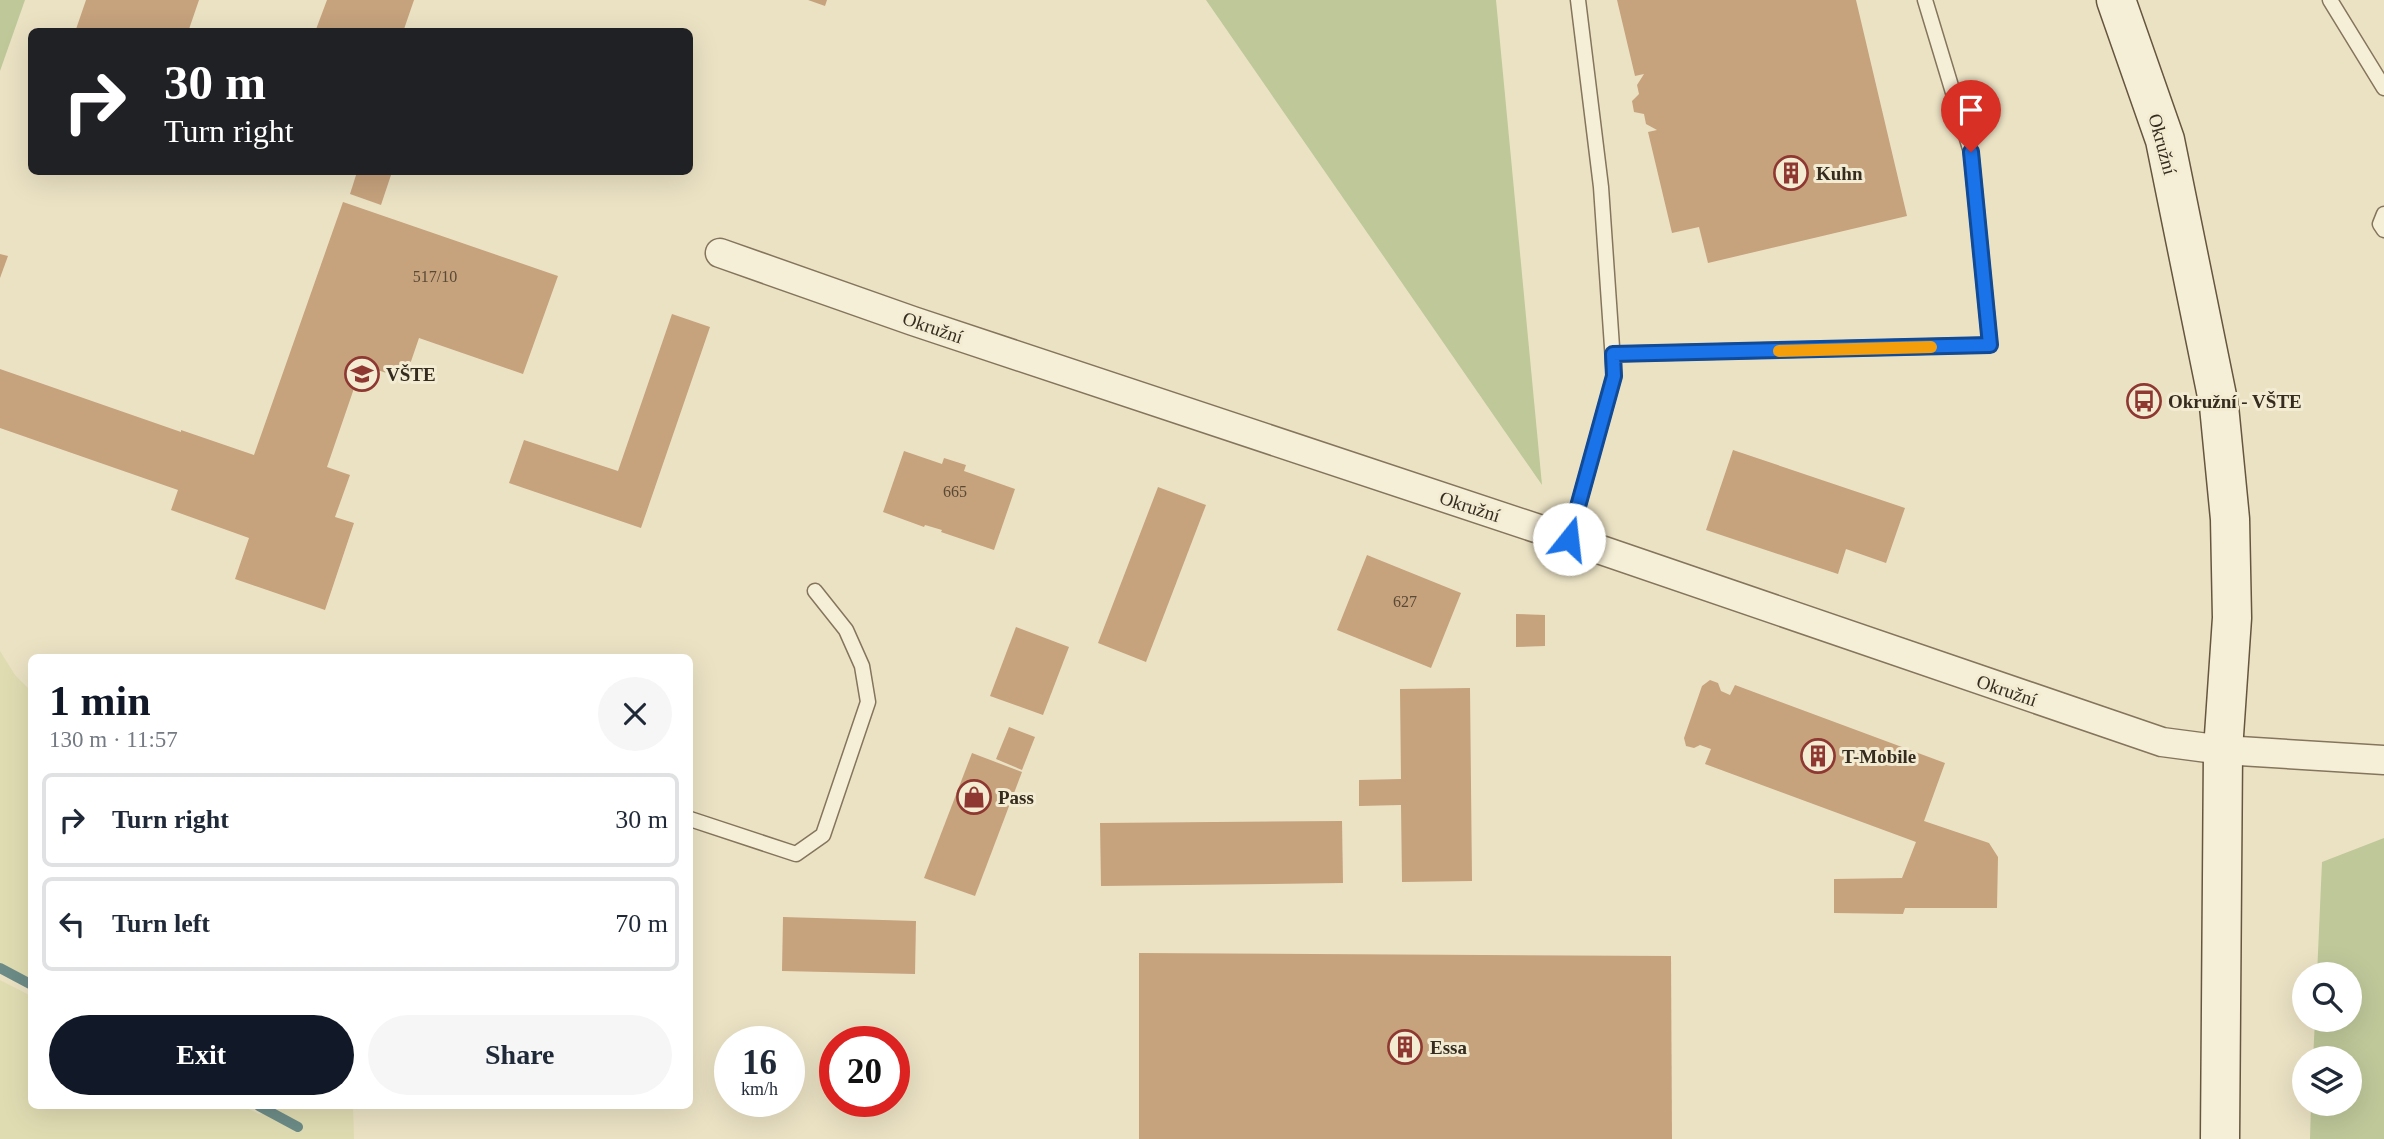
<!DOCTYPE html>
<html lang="en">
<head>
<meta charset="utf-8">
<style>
	:root { --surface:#fff; --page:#f6f6f7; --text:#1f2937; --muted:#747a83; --line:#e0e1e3; --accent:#111827 }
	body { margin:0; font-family:Georgia,serif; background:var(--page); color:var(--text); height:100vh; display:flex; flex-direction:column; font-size:26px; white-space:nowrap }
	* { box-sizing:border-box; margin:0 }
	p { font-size:23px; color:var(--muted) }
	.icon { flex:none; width:38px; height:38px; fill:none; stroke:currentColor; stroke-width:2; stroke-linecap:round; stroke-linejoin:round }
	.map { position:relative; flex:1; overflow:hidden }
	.side { position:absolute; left:28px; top:654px; width:665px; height:455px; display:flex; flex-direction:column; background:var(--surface); border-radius:10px; box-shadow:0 7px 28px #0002 }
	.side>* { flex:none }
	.guide { position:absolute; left:28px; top:28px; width:665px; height:147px; border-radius:10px; box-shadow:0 7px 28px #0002; background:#202124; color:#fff; overflow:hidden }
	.controls { position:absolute; left:2292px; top:962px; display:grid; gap:14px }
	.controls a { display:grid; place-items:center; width:70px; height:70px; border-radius:50%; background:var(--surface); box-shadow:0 7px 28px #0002; font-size:35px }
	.speed { position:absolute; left:714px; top:1026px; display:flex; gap:14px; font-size:35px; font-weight:700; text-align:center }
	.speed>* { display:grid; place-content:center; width:91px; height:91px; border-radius:50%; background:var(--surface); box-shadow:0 7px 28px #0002; line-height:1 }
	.speed small { font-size:18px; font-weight:400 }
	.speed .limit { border:10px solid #d22; background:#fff; color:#111 }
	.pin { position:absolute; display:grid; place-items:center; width:60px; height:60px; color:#fff; margin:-72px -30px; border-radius:50% 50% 50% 0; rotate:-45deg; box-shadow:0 0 7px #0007 }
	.pin .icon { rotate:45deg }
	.me { position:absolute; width:77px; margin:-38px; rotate:16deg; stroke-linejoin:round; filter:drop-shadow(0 0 5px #0008) }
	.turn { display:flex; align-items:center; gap:24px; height:147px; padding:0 21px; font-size:32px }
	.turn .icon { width:91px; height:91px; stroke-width:2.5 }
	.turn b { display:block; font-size:49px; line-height:60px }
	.round { display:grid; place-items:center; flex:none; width:74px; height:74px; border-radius:37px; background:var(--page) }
	.headline { display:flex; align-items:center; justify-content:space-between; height:119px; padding:0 21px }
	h1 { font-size:42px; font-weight:700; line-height:52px; color:var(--accent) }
	.cta { display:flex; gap:14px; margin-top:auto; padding:14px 21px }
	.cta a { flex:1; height:80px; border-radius:42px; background:var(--accent); color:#fff; font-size:28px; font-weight:700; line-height:80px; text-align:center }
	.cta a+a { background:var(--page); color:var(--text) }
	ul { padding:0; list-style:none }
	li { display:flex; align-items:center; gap:21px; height:94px; margin:0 14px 10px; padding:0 7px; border:4px solid var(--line); border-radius:10px }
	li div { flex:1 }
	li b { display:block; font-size:26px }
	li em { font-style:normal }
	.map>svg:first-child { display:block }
	.farmland { fill:#e0dcb2 }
	.green { fill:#bec899 }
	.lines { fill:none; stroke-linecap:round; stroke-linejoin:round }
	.stream { stroke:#6d8c87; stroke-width:10 }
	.building { fill:#c6a27d }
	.lane-casing { stroke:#84755c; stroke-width:17 }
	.street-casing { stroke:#84755c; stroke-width:31 }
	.secondary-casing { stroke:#66563f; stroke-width:41 }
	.lane { stroke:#f6efd7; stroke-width:14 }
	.street { stroke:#f6efd7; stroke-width:28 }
	.secondary { stroke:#f6efd7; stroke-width:38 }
	.route-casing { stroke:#114b97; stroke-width:18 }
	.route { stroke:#1a73e8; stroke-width:12 }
	.slow { stroke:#f59e0b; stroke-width:12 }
	.labels { text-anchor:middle; stroke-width:6; stroke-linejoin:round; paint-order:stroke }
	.number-label { font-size:16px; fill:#594a36 }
	.street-label { font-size:19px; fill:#352c1f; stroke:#f3ecd3 }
	.poi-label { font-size:19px; font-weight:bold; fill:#352c1f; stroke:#f3ecd3; text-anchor:start }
</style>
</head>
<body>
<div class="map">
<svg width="2384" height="1139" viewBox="0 0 2384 1139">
	<rect width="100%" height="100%" fill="#ebe2c4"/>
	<!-- farmland -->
	<g class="farmland">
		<path d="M0 651 15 675 31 691V980L0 964Z"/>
		<path d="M0 980 31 996 32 1106H243L259 1114 279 1111 271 1106H353L354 1139H0Z"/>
	</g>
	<!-- green -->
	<g class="green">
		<path d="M0 0H25L0 71Z"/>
		<path d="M1206 0H1496L1542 485Z"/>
		<path d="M2384 838V1139H2310L2311 1104H2350V1059H2313L2315 1020H2350V975H2317L2322 862Z"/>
	</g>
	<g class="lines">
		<!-- stream -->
		<g class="stream">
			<path d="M0 968 32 985"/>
			<path d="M259 1106 298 1127"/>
		</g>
	</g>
	<!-- building -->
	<g class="building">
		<path d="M86 0H199L188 32H75Z"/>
		<path d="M327 0H414L403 32H315Z"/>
		<path d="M808 0H827L825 6Z"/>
		<path d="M1617 0H1856L1907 216 1708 263 1699 227 1672 233 1648 132 1657 130 1646 124 1644 114 1634 112 1632 101 1639 94 1637 85 1644 74 1635 76Z"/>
		<path d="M357 172H392L381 205 350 194Z"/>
		<path d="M343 202 558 276 523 374 419 338 405 379 362 365 327 467 350 475 335 517 354 523 325 610 235 579 249 538 171 510 178 490 0 428V369L181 432V430L254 455Z"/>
		<path d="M0 254 8 256 0 278Z"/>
		<path d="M672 314 710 327 641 528 509 483 524 440 618 471Z"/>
		<path d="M1733 450 1905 508 1886 563 1846 549 1838 574 1706 530Z"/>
		<path d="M904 451 942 464 944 458 966 465 964 471 1015 489 994 550 941 532 942 530 925 525 924 527 883 512Z"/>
		<path d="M1158 487 1206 505 1146 662 1098 643Z"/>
		<path d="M1367 555 1461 593 1431 668 1337 630Z"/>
		<path d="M1516 614 1545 615V646L1516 647Z"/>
		<path d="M1016 627 1069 647 1043 715 990 696Z"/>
		<path d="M1710 680 1718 683 1721 691 1730 695 1735 685 1945 763 1924 821 1989 843 1998 857 1997 908H1905L1903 914 1834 913V879L1902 878 1916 842 1705 764 1711 749 1700 745 1694 748 1686 746 1684 738 1702 686Z"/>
		<path d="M1470 688 1472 881 1402 882 1401 805 1359 806V780L1401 779 1400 689Z"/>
		<path d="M1009 727 1035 737 1022 770 996 759Z"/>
		<path d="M972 753 1022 772 975 896 924 878Z"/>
		<path d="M1342 821 1343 883 1101 886 1100 823Z"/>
		<path d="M783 917 916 921 915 974 782 971Z"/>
		<path d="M1139 953 1671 956 1672 1139H1139Z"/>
	</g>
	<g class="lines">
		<!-- lane casing -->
		<g class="lane-casing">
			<g id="lane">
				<path d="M2330 0 2384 88"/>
				<path d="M2384 214 2380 224 2384 230"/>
				<path d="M1613 354 1990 345 1971 152 1925 0"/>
				<path d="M1569 539 1614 376 1601 187 1578 0"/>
				<path d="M690 819 796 854 823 835 868 702 862 666 846 630 815 591"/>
			</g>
		</g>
		<!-- street casing -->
		<g class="street-casing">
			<path id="street" d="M720 253 913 321 1569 539 2162 742 2223 750 2384 760"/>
		</g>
		<!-- secondary casing -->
		<g class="secondary-casing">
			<path id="secondary" d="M2116 0 2165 140 2219 406 2230 519 2232 618 2223 750 2220 1139"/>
		</g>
		<!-- lane -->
		<use href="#lane" class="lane"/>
		<!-- street -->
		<use href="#street" class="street"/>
		<!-- secondary -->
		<use href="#secondary" class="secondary"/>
	</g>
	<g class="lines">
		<!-- route casing -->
		<g class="route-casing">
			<path id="route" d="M1569 539 1614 376 1613 354 1990 345 1971 152"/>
		</g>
		<!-- route -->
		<use href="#route" class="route"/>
		<!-- slow -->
		<path class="slow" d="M1779 351 1931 347"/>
	</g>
	<!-- icons -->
	<defs>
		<g id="building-ring" transform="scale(1.75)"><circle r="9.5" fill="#f3ecd3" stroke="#8e3831" stroke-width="1.5"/><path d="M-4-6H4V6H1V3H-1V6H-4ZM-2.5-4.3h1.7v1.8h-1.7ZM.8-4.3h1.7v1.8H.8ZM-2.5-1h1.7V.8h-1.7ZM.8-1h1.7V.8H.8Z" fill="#8e3831"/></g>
		<g id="university-ring" transform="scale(1.75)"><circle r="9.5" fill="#f3ecd3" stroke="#8e3831" stroke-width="1.5"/><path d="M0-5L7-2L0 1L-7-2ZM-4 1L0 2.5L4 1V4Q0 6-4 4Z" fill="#8e3831"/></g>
		<g id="bus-ring" transform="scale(1.75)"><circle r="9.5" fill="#f3ecd3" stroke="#8e3831" stroke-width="1.5"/><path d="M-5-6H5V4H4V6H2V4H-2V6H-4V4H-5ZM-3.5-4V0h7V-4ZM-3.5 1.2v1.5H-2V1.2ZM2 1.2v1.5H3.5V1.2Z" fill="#8e3831"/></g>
		<g id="shop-ring" transform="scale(1.75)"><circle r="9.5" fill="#f3ecd3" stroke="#8e3831" stroke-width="1.5"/><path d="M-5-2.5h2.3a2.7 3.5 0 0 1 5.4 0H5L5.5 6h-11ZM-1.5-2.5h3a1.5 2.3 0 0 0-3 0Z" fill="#8e3831"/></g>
	</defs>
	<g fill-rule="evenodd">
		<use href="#building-ring" x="1791" y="173"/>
		<use href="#university-ring" x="362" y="374"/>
		<use href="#bus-ring" x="2144" y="401"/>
		<use href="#building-ring" x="1818" y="756"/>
		<use href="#shop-ring" x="974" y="797"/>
		<use href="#building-ring" x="1405" y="1047"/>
	</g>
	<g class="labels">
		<!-- number labels -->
		<g class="number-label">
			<text x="435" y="282">517/10</text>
			<text x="955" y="497">665</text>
			<text x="1405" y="607">627</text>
		</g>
		<!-- street labels -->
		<g class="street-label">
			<text transform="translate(2163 144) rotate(75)" y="7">Okružní</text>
			<text transform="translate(933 327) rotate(19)" y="7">Okružní</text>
			<text transform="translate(1470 506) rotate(18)" y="7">Okružní</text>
			<text transform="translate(2007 690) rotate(19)" y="7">Okružní</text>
		</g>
		<!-- poi labels -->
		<g class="poi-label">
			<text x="1816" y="180">Kuhn</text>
			<text x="386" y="381">VŠTE</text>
			<text x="2168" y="408">Okružní - VŠTE</text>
			<text x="1842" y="763">T-Mobile</text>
			<text x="998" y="804">Pass</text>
			<text x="1430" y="1054">Essa</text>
		</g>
	</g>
</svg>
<div class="controls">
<a><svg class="icon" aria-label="search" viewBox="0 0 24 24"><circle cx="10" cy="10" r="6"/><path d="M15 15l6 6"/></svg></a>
<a><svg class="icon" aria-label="layers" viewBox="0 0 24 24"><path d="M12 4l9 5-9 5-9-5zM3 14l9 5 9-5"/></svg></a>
</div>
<div class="speed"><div>16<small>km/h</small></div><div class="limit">20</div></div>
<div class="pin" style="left:1971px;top:152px;background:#d93025"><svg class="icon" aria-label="arrive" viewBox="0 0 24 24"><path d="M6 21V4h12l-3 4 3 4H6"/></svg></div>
<svg class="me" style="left:1569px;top:539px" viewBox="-20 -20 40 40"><circle r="19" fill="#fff"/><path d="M0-13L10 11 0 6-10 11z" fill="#1a73e8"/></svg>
<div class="guide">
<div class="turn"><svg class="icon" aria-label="right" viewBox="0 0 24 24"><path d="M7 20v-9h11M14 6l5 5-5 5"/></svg><div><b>30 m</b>Turn right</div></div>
</div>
<section class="side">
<div class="headline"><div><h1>1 min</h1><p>130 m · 11:57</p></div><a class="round"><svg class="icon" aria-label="close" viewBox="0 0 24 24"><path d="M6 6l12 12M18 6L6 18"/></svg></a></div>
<ul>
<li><svg class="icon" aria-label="right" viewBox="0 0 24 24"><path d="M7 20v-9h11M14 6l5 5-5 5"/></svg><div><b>Turn right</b></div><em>30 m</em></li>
<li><svg class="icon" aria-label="left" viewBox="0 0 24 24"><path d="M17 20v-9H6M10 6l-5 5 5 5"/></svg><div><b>Turn left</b></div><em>70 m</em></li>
</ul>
<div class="cta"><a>Exit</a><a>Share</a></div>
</section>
</div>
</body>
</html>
